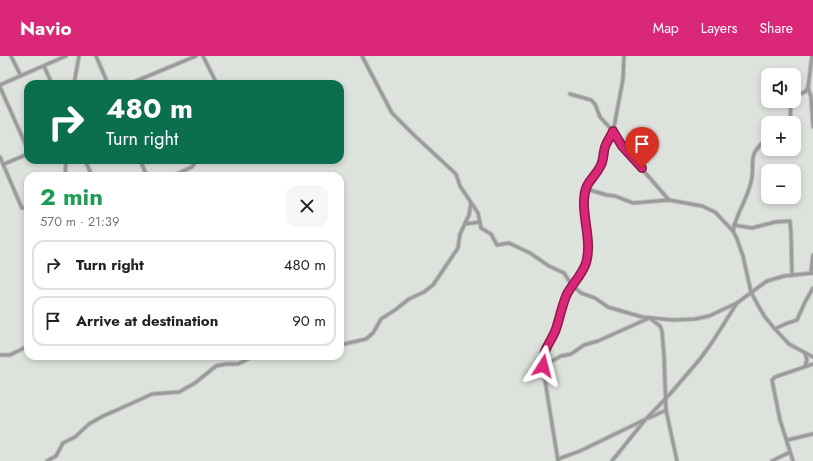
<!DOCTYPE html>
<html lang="en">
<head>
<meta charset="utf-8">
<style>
	:root { --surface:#fff; --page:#f6f6f6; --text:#222; --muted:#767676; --line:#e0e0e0; --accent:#db2777 }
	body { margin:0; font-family:Jost,sans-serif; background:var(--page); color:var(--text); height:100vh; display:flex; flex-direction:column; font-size:15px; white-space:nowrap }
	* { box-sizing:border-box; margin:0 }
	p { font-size:13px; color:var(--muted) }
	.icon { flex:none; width:22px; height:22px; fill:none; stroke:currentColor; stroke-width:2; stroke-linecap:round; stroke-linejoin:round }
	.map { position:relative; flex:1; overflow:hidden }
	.side { position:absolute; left:24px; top:116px; width:320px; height:188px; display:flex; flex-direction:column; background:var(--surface); border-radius:12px; box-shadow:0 2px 6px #0003 }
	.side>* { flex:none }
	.top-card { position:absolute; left:24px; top:24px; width:320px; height:84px; border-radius:12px; box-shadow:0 2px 6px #0003; background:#0b6e4f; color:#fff; overflow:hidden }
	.fabs { position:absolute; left:761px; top:12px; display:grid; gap:8px }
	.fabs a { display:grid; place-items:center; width:40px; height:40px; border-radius:8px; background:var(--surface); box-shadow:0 2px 6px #0003; font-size:20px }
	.pin { position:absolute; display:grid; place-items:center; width:34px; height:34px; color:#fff; margin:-41px -17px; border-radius:50% 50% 50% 0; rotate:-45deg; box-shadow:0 0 4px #0007 }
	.pin .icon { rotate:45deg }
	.me { position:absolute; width:44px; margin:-22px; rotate:9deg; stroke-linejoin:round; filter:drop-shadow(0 0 3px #0008) }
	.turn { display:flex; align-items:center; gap:14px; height:84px; padding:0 16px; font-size:18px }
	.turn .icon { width:52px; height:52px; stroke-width:2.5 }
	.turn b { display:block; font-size:28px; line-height:34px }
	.round { display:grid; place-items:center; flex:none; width:42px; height:42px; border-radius:12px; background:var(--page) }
	.head { display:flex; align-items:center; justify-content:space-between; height:68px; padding:0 16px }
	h1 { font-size:24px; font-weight:700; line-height:30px; color:#1e9e55 }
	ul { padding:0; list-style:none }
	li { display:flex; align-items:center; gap:12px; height:50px; margin:0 8px 6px; padding:0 8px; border:2px solid var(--line); border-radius:12px }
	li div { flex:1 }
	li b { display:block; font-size:15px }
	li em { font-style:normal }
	header { display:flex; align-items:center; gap:24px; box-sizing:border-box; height:56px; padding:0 20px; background:var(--accent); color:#fff }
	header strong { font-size:19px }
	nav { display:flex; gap:22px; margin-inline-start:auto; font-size:14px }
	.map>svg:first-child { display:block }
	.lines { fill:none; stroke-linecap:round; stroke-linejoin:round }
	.minor-casing { stroke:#bcc0bb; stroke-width:5 }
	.minor { stroke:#9c9a9d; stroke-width:3 }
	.route-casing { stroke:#8e194d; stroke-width:10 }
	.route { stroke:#db2777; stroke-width:7 }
</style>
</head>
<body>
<header>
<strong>Navio</strong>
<nav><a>Map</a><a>Layers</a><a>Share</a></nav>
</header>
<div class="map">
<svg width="813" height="405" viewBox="0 0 813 405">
	<rect width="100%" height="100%" fill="#dde2dc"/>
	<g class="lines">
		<!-- minor casing -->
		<g class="minor-casing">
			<g id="minor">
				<path d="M11 0 21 20"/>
				<path d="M96 0 108 28"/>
				<path d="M203 0 217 28"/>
				<path d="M362 0 392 57 415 80 456 118 460 130 478 157 481 172 491 178 497 189 509 187 530 197 549 210 564 217 572 229 581 237 595 242 608 251 642 261 673 264 695 263 709 260 737 247"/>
				<path d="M44 10 52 28"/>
				<path d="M74 28 79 0"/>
				<path d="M129 28 196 0"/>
				<path d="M0 29 66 0"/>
				<path d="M0 31 28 94"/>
				<path d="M808 32 811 40 813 71"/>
				<path d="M570 38 591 44 595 48 600 61 613 75 622 90 669 144"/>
				<path d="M794 40 805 36 808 32 812 0"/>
				<path d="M790 67 791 45"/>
				<path d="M0 101 21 150 22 152 28 151"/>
				<path d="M85 104 92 120"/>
				<path d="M140 104 147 120"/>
				<path d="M4 108 28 98"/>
				<path d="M65 120 66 104"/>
				<path d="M172 120 192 111 194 108 192 104"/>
				<path d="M586 133 607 139 615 140 633 147 669 144 702 150 715 156 733 175 737 183 743 200 751 236 759 251 765 261 775 273 789 288 813 301"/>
				<path d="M465 168 480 166"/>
				<path d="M734 169 752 172 775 166 790 165 791 178 792 219"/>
				<path d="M733 175C736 158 747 144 751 126 754 117 751 106 754 98 756 93 763 85 768 82"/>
				<path d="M811 217 813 199"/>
				<path d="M651 263 660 270 662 275 664 300 666 354 677 405"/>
				<path d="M775 273 785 268 797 264 805 246 813 232"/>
				<path d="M340 289 366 283 373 277 381 263 395 254 409 243 424 236 433 229 458 192 460 178 469 159 471 147"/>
				<path d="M805 297 807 304 805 310"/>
				<path d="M0 299H10L28 290"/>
				<path d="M543 310 561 300 571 298 584 289 598 285 647 263"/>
				<path d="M649 362 666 354"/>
				<path d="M787 384 813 378"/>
				<path d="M558 403 580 395 644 364"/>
				<path d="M47 405 56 400 63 387 75 381 89 368 103 360 117 354 152 338 179 336 195 327 216 310 226 308H238L254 300"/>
				<path d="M558 405 547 337 543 310 544 297 556 272 560 255 567 239 581 218 586 205 588 196 586 165 584 151 586 133 589 125 602 107 605 91 614 71 623 23 624 0"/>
				<path d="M612 405 645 364 670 338 700 303 713 285 737 247 767 225 784 220 813 217"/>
				<path d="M772 405 790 396"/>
				<path d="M793 405 780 364 772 324 775 321 813 308"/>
			</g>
		</g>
		<!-- minor -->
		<use href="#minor" class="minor"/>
	</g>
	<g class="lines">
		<!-- route casing -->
		<g class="route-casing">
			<path id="route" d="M543 310C542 293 551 287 556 273 560 261 562 249 567 238 573 227 582 219 586 207 592 186 583 164 584 144 585 124 594 124 601 109 604 103 603 97 605 91 607 85 611 80 613 75L622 90 642 112"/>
		</g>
		<!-- route -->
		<use href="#route" class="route"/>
	</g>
</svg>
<div class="fabs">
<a><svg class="icon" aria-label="sound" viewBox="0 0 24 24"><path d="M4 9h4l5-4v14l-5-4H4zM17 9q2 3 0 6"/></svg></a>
<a>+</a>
<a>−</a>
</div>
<div class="pin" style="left:642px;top:112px;background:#d93025"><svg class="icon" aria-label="arrive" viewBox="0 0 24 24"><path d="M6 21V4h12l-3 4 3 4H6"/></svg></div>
<svg class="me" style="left:543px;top:310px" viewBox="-20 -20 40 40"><path d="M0-17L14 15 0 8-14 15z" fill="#db2777" stroke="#fff" stroke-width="4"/></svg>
<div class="top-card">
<div class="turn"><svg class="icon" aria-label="right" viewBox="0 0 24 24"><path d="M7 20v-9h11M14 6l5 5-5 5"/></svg><div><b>480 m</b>Turn right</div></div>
</div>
<section class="side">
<div class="head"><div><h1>2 min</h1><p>570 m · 21:39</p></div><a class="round"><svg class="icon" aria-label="close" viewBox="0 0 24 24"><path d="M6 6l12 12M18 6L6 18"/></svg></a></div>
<ul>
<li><svg class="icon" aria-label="right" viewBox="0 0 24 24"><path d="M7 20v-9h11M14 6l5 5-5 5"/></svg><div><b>Turn right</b></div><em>480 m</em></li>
<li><svg class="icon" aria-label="arrive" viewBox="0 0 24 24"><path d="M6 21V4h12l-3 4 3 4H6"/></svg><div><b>Arrive at destination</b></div><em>90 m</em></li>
</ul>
</section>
</div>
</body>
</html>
